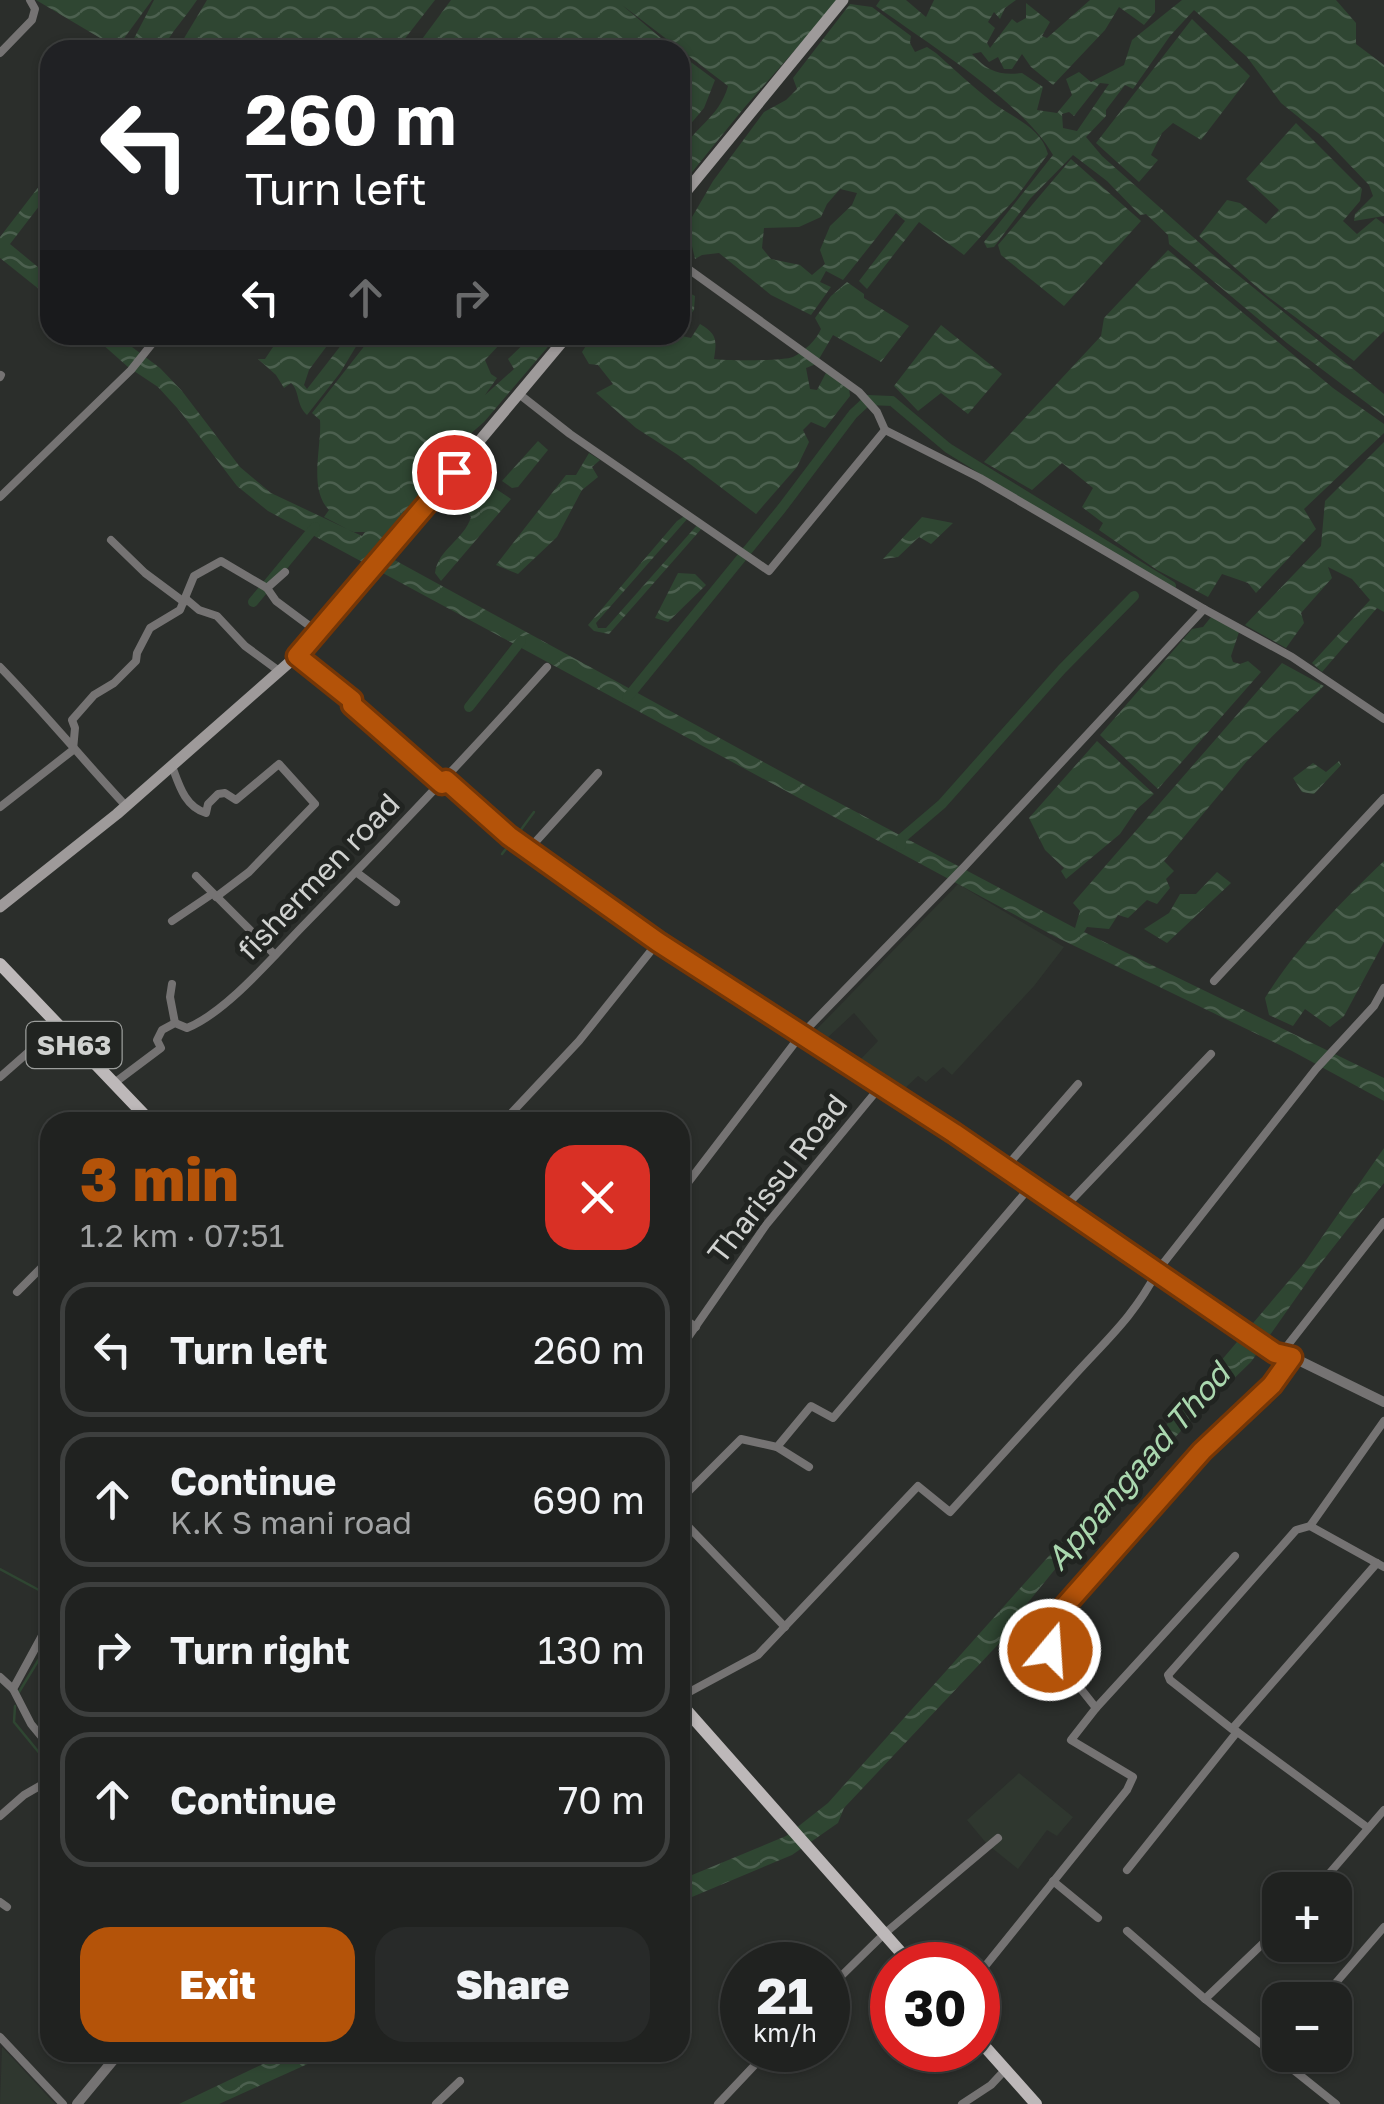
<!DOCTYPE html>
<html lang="en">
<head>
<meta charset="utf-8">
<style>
	:root { --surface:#202220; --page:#282a29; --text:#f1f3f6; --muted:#a2a4a5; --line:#3d3f3e; --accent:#b45309 }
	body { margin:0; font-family:"Golos Text",sans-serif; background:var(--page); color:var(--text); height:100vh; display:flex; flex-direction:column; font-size:38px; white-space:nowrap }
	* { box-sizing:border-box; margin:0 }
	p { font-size:32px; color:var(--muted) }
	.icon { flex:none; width:55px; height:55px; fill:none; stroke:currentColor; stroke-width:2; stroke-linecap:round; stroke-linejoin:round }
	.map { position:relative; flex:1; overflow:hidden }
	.drawer { position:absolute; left:40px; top:1112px; width:650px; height:950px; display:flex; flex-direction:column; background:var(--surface); border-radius:30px; box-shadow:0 2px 8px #0004,0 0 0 2px var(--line) }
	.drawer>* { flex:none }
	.banner { position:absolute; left:40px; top:40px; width:650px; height:305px; border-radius:30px; box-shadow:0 2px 8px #0004,0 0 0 2px var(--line); background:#202124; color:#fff; overflow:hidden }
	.fabs { position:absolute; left:1262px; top:1872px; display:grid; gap:20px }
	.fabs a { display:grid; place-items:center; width:90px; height:90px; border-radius:20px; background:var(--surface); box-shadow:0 2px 8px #0004,0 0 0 2px var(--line); font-size:50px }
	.speed { position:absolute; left:720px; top:1942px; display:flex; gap:20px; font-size:50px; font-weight:700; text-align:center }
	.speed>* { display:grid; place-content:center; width:130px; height:130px; border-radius:50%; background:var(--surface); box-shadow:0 2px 8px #0004,0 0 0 2px var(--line); line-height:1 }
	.speed small { font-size:25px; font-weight:400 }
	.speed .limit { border:15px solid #d22; background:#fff; color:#111 }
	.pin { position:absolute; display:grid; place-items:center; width:85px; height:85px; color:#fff; margin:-42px; border:5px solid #fff; border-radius:50%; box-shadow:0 2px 10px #0007 }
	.me { position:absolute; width:110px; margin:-55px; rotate:18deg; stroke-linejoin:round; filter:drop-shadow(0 0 8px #0008) }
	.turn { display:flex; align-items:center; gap:35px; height:210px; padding:0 40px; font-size:45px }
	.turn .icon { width:130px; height:130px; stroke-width:2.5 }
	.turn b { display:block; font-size:70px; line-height:85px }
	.lanes { display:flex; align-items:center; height:95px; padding:0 40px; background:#0003; justify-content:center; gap:50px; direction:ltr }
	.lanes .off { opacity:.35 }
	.round { display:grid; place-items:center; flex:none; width:105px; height:105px; border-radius:30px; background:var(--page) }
	.headline { display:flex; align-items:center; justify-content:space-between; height:170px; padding:0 40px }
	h1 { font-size:60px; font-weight:800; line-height:75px; color:var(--accent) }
	.primary-button { display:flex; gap:20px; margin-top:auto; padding:20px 40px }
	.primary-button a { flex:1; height:115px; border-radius:30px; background:var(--accent); color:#fff; font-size:40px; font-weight:800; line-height:115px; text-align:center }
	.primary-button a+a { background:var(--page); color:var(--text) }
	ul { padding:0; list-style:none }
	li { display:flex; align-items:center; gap:30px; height:135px; margin:0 20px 15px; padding:0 20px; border:5px solid var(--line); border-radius:30px }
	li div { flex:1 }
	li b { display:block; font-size:38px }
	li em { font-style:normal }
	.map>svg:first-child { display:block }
	.built { fill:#2f372f }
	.water { fill:url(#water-waves); fill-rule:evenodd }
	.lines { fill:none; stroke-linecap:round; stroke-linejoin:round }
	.stream { stroke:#2f4632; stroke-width:2.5 }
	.canal { stroke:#2f4632; stroke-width:10 }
	.minor { stroke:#757373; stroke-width:8 }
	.tertiary { stroke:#757373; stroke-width:10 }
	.secondary { stroke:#9e9a9a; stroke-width:11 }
	.primary { stroke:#bdb8b9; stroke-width:12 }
	.route-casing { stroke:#753606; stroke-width:25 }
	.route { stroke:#b45309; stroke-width:18 }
	.labels { text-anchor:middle; stroke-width:10; stroke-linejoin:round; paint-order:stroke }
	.shield { fill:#212421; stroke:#9c9e9c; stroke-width:2.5 }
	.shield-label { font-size:28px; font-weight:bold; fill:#d0d2d0 }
	.street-label { font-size:30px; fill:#d0d2d0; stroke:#212421 }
	.water-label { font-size:32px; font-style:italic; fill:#aad8af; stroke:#212421 }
</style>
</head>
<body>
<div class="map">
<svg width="1384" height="2104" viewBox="0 0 1384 2104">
	<defs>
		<pattern id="water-waves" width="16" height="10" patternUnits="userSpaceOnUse" patternTransform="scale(2.5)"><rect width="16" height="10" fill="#2f4632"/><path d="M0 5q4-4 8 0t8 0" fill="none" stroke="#4c604f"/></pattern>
	</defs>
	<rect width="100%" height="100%" fill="#2b2e2b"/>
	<!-- built -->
	<g class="built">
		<path d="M958 884 1064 947 1034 986 952 1075 943 1067 926 1082 918 1076 899 1094 859 1061 878 1041 854 1013 824 1041 814 1032Z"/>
		<path d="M1019 1773 1073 1817 1057 1836 1047 1830 1018 1869 987 1844 967 1820Z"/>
		<path d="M2 2047 18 2064 55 2104H0Z"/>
	</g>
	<!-- water -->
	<g class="water">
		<path d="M36 0H152L117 48Z"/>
		<path d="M154 0H197C185 18 172 31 162 50H128Z"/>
		<path d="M207 0H435L396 50H177Z"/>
		<path d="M451 0H839L744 108 680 187C680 176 678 164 682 154 691 128 719 119 728 86L622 5 675 50H414Z"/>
		<path d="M880 0H906L926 17 934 0H1016L1005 8 1000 19 994 12 988 22 995 28 987 43 990 48 1012 19 1017 23 1026 18V3L1050 22 1042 36 1047 38 1090 0H1155V12L1144 25 1119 7 1105 30 1053 85 1031 67 1022 54 1012 69H1004L998 57 989 62 981 52 972 54C987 71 1000 76 1022 73L1043 87 1037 110 1057 113 1072 95 1066 79 1079 72 1091 82 1124 65 1132 40 1182 0H1336L1356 23V44L1384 65V216L1354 221 1355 214 1373 196 1369 185 1323 137 1281 103 1247 57 1194 10 1170 36 1133 89 1125 85 1106 110V116L1086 137 1102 156 1211 253 1384 394V416L1287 343 1169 244 1168 235 1146 214 1140 215 1107 181 1073 155 1030 199 994 247 987 248 984 242 1053 155C1022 101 928 44 876 6ZM1100 83 1109 84 1077 131 1063 128 1062 114 1069 112 1074 116Z"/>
		<path d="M850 4 872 7 911 36 910 43 915 52 927 47 936 53C954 69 972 86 991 101 1010 117 1041 126 1048 154L1015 199 964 255 919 222 867 289 859 281 905 221 896 213 843 280 826 271 820 282 831 287 811 315 771 295 719 253 702 255 695 259 692 246 681 236 713 181 764 112 786 100 797 89 793 78ZM840 189 857 193 852 205 830 226 820 250 825 264 812 275 800 265 771 259 762 248 764 228 799 227 821 217 827 204Z"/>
		<path d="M1192 19 1250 76 1201 140 1173 123 1162 133 1151 155 1158 160 1139 182 1096 143Z"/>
		<path d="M680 54 715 80 704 108 688 127 687 140 680 148Z"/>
		<path d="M1296 123 1362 189 1360 201 1343 221 1357 234 1376 218 1384 224V331L1354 361 1267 296 1199 236 1227 200 1240 203 1266 224 1279 210 1246 179Z"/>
		<path d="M1071 159 1141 221 1064 306 1001 255 998 245Z"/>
		<path d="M50 172V192L10 244 50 277V298L0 258V237Z"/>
		<path d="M1168 250 1333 388 1384 424V433L1304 509 1316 529 1256 593 1248 583 1222 574 1208 597 1157 570 1099 530 1103 523 1082 507 1093 488 1062 463 1032 490 984 462 1101 336 1104 318Z"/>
		<path d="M847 282 864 294V298L909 326 881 362 833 335 816 364 806 368 810 389 817 390 828 369 849 388 850 396 825 428 811 422 803 430 809 442 797 467 756 514 678 455 636 428 596 393 613 384 598 365 589 364 582 352 593 335H680L682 289 695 296 694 310 682 325V336L691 338 700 324C717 334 717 340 714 359 726 361 784 361 793 357 804 352 817 339 821 329L815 318 831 296Z"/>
		<path d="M941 325 1002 374 968 414 941 393 918 411 894 386Z"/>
		<path d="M92 335H116L160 368 182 391 240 467 271 493 362 536 365 532H353L324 517 329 510C308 489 322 447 320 420L312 413 373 335H425L442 343 448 335H529L521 345 500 344 485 360 491 374 497 378 485 395 514 369 508 359 533 335H558L484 422 468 436 423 496 412 504 380 552 811 788 1075 928 1080 911 1073 903 1282 663 1324 686 1247 761 1164 861 1174 871 1166 879 1170 888 1157 904 1147 900 1128 918 1118 915 1109 929 1087 927 1084 932 1384 1078V1101L1292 1051 1056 937 268 511 237 486 179 410 158 387 128 367Z"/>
		<path d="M281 335H335L309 370 304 385 307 389 349 335H363L340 373 307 415C296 405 300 391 291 383L284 388 276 375 258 359H265Z"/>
		<path d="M538 441 548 450 518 487 512 488 502 481Z"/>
		<path d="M1384 442V612L1377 608 1322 672 1312 663 1370 600 1352 579 1328 567 1332 578 1301 613 1304 623 1286 648 1245 625 1321 546 1325 501Z"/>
		<path d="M589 453 600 460 592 467 598 477 582 490 557 537 518 574 496 565 566 475H576Z"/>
		<path d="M493 487 511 499 441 581 435 573C438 549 464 540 471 517L468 513Z"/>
		<path d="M686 515 688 518 596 623 598 628H606L698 524 703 527 609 634 594 631 588 625 677 521Z"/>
		<path d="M922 517 953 523 931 544 919 537 898 557 883 559Z"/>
		<path d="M678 573 695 574 706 585 668 622 655 618Z"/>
		<path d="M1211 617 1239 632 1231 656 1233 662 1240 664 1248 661 1261 672 1158 789 1100 735 1192 629 1203 627Z"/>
		<path d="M1097 741 1154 794 1137 809 1120 834 1066 879 1061 871 1064 868 1045 850 1029 818Z"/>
		<path d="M1339 761 1341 765 1314 794 1302 792 1293 778 1313 763 1326 772Z"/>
		<path d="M1384 861V942L1344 1016 1330 1027 1305 1009 1293 1026 1269 1015 1265 998C1296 948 1341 902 1384 861Z"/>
		<path d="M1217 872 1231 883 1167 943 1144 929 1169 913 1180 894H1196Z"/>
		<path d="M1384 1148V1183L1317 1268 1251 1362 1192 1419 1069 1552 1022 1610 1007 1635 844 1808 838 1823 792 1855 680 1902V1880L786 1836 828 1803 1175 1415 1304 1263Z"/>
		<path d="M288 2052 332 2053 219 2104H179Z"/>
	</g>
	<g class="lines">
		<!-- stream -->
		<g class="stream">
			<path d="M517 835 534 812"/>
			<path d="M502 854 512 841"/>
			<path d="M0 1569 50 1596"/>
			<path d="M19 1692 50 1641"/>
			<path d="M15 1706 14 1722 50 1766"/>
		</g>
		<!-- canal -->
		<g class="canal">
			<path d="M253 602 315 527"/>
			<path d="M627 698 782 508 853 414 868 400 892 401 948 448 1171 586"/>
			<path d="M469 707 521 641"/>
			<path d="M901 846V839L942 804 1062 669 1134 596"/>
		</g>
		<!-- minor -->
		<g class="minor">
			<path d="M0 53 32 20 35 9 30 0"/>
			<path d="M680 263 859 392 877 412 885 430"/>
			<path d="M0 377 1 375"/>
			<path d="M519 394 570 434 769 571 885 430 980 478 1204 609 964 867 800 1036 680 1193"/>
			<path d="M0 497 131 370 159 335"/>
			<path d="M111 540 145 573 184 602"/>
			<path d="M285 572 267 588 276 601 319 633"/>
			<path d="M186 599 199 610 217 616 245 646 279 671"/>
			<path d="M1204 609 1292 657 1384 719"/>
			<path d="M297 656 352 700V705L442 783"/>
			<path d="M0 667C44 712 83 760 126 806"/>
			<path d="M172 766C179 785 185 807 206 813L208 804 218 794 225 793 236 800 279 764 315 804 249 872 216 897"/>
			<path d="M445 780 518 842"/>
			<path d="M0 807 73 750 75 728 72 720 94 695 114 683 136 661 137 653 150 628 180 610 194 576 221 561 267 588"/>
			<path d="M529 849 598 773"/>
			<path d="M356 872 396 902"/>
			<path d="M196 876 275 955"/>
			<path d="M172 921 212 894"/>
			<path d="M1214 981 1384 798"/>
			<path d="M172 984 170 997 175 1023"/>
			<path d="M0 1077 57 1027"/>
			<path d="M113 1084 161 1048 157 1040 162 1030 175 1023 187 1028C225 1013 272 958 301 928 385 843 467 756 547 667"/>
			<path d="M503 1122 579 1041 658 942"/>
			<path d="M1005 1168 1078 1084"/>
			<path d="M1064 1208 1211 1054"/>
			<path d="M17 1292 50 1259"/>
			<path d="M680 1316 696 1327"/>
			<path d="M1242 1328 1275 1353"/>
			<path d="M680 1349 766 1225 879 1088"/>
			<path d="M1280 1355 1384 1222"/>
			<path d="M1384 1421 1310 1526 1384 1567"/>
			<path d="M777 1447 809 1467"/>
			<path d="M680 1500 741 1439 777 1447 811 1406 833 1418 1031 1186"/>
			<path d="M680 1518 785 1627"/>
			<path d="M1310 1526 1296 1530 1168 1675 1170 1680 1232 1729 1377 1563"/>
			<path d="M50 1621 13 1689 31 1724 50 1747"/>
			<path d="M0 1677 13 1689"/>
			<path d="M680 1697 758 1655 918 1486 950 1512C990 1468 1031 1423 1071 1379 1106 1340 1133 1318 1158 1270L1316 1069 1374 1006 1384 988"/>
			<path d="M1096 1708 1235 1556"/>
			<path d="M1236 1731 1368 1828"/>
			<path d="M0 1816 24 1795 50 1780"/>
			<path d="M1127 1870 1237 1732"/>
			<path d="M1053 1881 1098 1918"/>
			<path d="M1315 1890 1384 1810"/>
			<path d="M0 1902 7 1907"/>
			<path d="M1280 1927 1205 1999 1336 2104"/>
			<path d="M1127 1931 1205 1999"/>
			<path d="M978 1975 1127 1790 1133 1777 1071 1740 1096 1708 1050 1650 1048 1625 1203 1451 1272 1385 1292 1357"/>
			<path d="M828 1989 884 1934 998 1838"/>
			<path d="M1321 2000 1384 1927"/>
			<path d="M0 2037 63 2104"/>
			<path d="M436 2104 460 2081"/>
			<path d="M718 2104 769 2050"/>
			<path d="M962 2104 991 2085 1005 2070"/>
		</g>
		<!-- tertiary -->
		<g class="tertiary">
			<path d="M518 842 658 942 954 1133 1242 1328"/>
			<path d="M1275 1353 1292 1357 1384 1402"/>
			<path d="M77 2104 120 2052"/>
		</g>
		<!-- secondary -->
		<g class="secondary">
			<path d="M680 199 843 0"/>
			<path d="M0 907 117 814 308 646 568 335"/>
		</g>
		<!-- primary -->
		<g class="primary">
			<path d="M0 964 151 1122"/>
			<path d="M680 1703 912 1965"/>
			<path d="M978 2039 1036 2104"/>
		</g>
	</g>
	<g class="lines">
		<!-- route casing -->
		<g class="route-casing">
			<path id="route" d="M454 472 297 656 352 700V705L442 784 446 780 509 836 658 942 954 1133 1275 1353 1292 1357 1272 1385 1202 1451 1048 1625 1050 1650"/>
		</g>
		<!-- route -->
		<use href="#route" class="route"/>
	</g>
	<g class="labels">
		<!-- shield labels -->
		<rect class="shield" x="26.5" y="1022" width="95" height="46" rx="8"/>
		<g class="shield-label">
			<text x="74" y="1055">SH63</text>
		</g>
		<!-- street labels -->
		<g class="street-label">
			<text transform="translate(319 877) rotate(-46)" y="10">fishermen road</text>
			<text transform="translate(778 1179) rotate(-52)" y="10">Tharissu Road</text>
		</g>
		<!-- water labels -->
		<g class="water-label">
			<text transform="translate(1138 1467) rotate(-49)" y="11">Appangaad Thod</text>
		</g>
	</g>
</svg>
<div class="fabs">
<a>+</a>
<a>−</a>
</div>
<div class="speed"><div>21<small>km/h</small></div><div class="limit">30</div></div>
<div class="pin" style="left:454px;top:472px;background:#d93025"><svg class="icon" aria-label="arrive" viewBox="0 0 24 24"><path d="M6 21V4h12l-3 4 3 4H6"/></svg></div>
<svg class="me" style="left:1050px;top:1650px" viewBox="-20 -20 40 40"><circle r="17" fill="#b45309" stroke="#fff" stroke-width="3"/><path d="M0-11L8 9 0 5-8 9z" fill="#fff"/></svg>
<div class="banner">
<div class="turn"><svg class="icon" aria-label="left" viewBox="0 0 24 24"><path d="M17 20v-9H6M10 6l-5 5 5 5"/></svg><div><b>260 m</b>Turn left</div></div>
<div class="lanes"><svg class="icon" aria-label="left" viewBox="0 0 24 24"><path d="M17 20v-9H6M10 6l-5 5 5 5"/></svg><svg class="icon off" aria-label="ahead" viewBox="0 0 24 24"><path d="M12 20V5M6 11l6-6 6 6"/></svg><svg class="icon off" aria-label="right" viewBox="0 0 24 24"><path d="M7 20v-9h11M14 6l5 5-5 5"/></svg></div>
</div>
<section class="drawer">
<div class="headline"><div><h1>3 min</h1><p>1.2 km · 07:51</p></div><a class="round" style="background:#d93025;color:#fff"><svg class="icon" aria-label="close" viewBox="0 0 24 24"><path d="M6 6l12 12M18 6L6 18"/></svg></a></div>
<ul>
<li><svg class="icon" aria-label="left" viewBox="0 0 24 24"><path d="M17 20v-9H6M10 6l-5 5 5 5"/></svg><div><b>Turn left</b></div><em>260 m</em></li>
<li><svg class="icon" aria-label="ahead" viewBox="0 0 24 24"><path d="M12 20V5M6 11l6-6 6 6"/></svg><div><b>Continue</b><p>K.K S mani road</p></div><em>690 m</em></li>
<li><svg class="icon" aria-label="right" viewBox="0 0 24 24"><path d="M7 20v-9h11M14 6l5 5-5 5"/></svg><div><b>Turn right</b></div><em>130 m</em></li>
<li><svg class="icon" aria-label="ahead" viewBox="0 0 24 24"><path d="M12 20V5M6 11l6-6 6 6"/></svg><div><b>Continue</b></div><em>70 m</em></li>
</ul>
<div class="primary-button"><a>Exit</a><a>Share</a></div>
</section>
</div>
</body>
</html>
